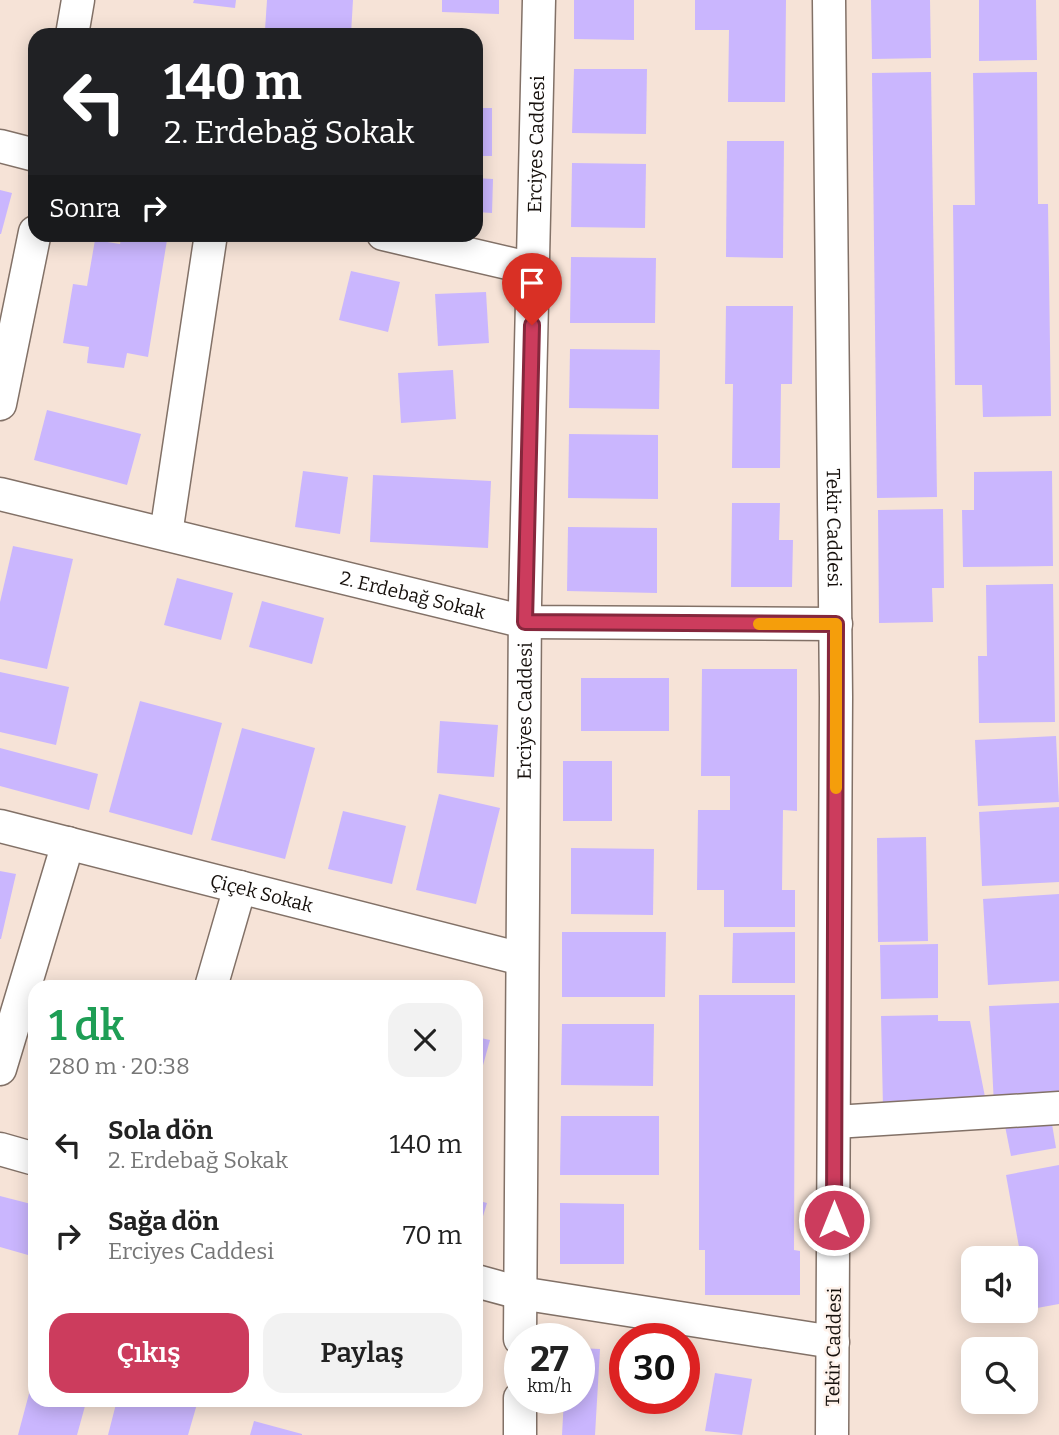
<!DOCTYPE html>
<html lang="tr">
<head>
<meta charset="utf-8">
<style>
	:root { --surface:#fff; --page:#f2f2f2; --text:#222; --muted:#767676; --accent:#cc3c5d }
	body { margin:0; font-family:Bitter,serif; background:var(--page); color:var(--text); height:100vh; display:flex; flex-direction:column; font-size:26px; white-space:nowrap }
	* { box-sizing:border-box; margin:0 }
	p { font-size:23px; color:var(--muted) }
	.icon { flex:none; width:38px; height:38px; fill:none; stroke:currentColor; stroke-width:2; stroke-linecap:round; stroke-linejoin:round }
	.map { position:relative; flex:1; overflow:hidden }
	.drawer { position:absolute; left:28px; top:980px; width:455px; height:427px; display:flex; flex-direction:column; background:var(--surface); border-radius:21px; box-shadow:0 4px 18px #0003 }
	.drawer>* { flex:none }
	.top-card { position:absolute; left:28px; top:28px; width:455px; height:214px; border-radius:21px; box-shadow:0 4px 18px #0003; background:#202124; color:#fff; overflow:hidden }
	.controls { position:absolute; left:961px; top:1246px; display:grid; gap:14px }
	.controls a { display:grid; place-items:center; width:77px; height:77px; border-radius:14px; background:var(--surface); box-shadow:0 4px 18px #0003; font-size:35px }
	.speed { position:absolute; left:504px; top:1323px; display:flex; gap:14px; font-size:35px; font-weight:700; text-align:center }
	.speed>* { display:grid; place-content:center; width:91px; height:91px; border-radius:50%; background:var(--surface); box-shadow:0 4px 18px #0003; line-height:1 }
	.speed small { font-size:18px; font-weight:400 }
	.speed .limit { border:10px solid #d22; background:#fff; color:#111 }
	.pin { position:absolute; display:grid; place-items:center; width:60px; height:60px; color:#fff; margin:-72px -30px; border-radius:50% 50% 50% 0; rotate:-45deg; box-shadow:0 0 7px #0007 }
	.pin .icon { rotate:45deg }
	.me { position:absolute; width:77px; margin:-38px; rotate:0deg; stroke-linejoin:round; filter:drop-shadow(0 0 5px #0008) }
	.turn { display:flex; align-items:center; gap:24px; height:147px; padding:0 21px; font-size:32px }
	.turn .icon { width:91px; height:91px; stroke-width:2.5 }
	.turn b { display:block; font-size:49px; line-height:60px }
	.then { display:flex; align-items:center; height:66px; padding:0 21px; background:#0003; gap:14px; font-size:26px }
	.round { display:grid; place-items:center; flex:none; width:74px; height:74px; border-radius:21px; background:var(--page) }
	.headline { display:flex; align-items:center; justify-content:space-between; height:119px; padding:0 21px }
	h1 { font-size:42px; font-weight:600; line-height:52px; color:#1e9e55 }
	.button { display:flex; gap:14px; margin-top:auto; padding:14px 21px }
	.button a { flex:1; height:80px; border-radius:21px; background:var(--accent); color:#fff; font-size:28px; font-weight:600; line-height:80px; text-align:center }
	.button a+a { background:var(--page); color:var(--text) }
	ul { padding:0; list-style:none }
	li { display:flex; align-items:center; gap:21px; height:91px; padding:0 21px }
	li div { flex:1 }
	li b { display:block; font-size:26px }
	li em { font-style:normal }
	.map>svg:first-child { display:block }
	.building { fill:#cab6fe }
	.lines { fill:none; stroke-linecap:round; stroke-linejoin:round }
	.street-casing { stroke:#827167; stroke-width:35 }
	.street { stroke:#fff; stroke-width:32 }
	.route-casing { stroke:#85273c; stroke-width:18 }
	.route { stroke:#cc3c5d; stroke-width:12 }
	.slow { stroke:#f59e0b; stroke-width:12 }
	.labels { text-anchor:middle; stroke-width:5; stroke-linejoin:round; paint-order:stroke }
	.street-label { font-size:19px; fill:#150f0b; stroke:#fef2eb }
</style>
</head>
<body>
<div class="map">
<svg width="1059" height="1435" viewBox="0 0 1059 1435">
	<rect width="100%" height="100%" fill="#f6e3d7"/>
	<!-- building -->
	<g class="building">
		<path d="M194 0H236L235 8 193 3Z"/>
		<path d="M267 0H353L351 34 265 30Z"/>
		<path d="M442 0H499V14L442 12Z"/>
		<path d="M574 0H634V40L574 39Z"/>
		<path d="M695 0H786L785 102H728L729 30H695Z"/>
		<path d="M871 0H930L931 58 872 59Z"/>
		<path d="M979 0H1036L1037 60 979 61Z"/>
		<path d="M574 69H647L646 134 572 133Z"/>
		<path d="M931 72 937 497 877 498 872 73Z"/>
		<path d="M1037 72 1038 204H1048L1051 416 983 417 982 385H955L953 205H975L973 73Z"/>
		<rect x="476" y="108" width="16" height="48"/>
		<path d="M727 141H784L783 258 726 257Z"/>
		<path d="M572 163 646 164 645 228 571 227Z"/>
		<path d="M476 178 493 179 492 213 476 212Z"/>
		<path d="M0 190 12 193 1 234H0Z"/>
		<path d="M122 234 167 240 148 357 127 353 124 368 87 363 89 347 63 343 73 284 87 286 95 240 120 244Z"/>
		<path d="M571 257 656 258 655 323H570Z"/>
		<path d="M351 271 400 282 388 332 339 320Z"/>
		<path d="M486 292 489 343 438 346 435 294Z"/>
		<path d="M726 306H793L792 384H781L780 468H732L733 384H725Z"/>
		<path d="M570 349 660 350 659 409 569 408Z"/>
		<path d="M453 370 456 419 401 423 398 373Z"/>
		<path d="M47 410 141 434 127 485 34 460Z"/>
		<path d="M569 434 658 435V499L568 498Z"/>
		<path d="M303 471 348 477 340 534 295 527Z"/>
		<path d="M1052 471 1053 566 963 567 962 510H974V472Z"/>
		<path d="M373 475 491 481 488 548 370 542Z"/>
		<path d="M732 503H780L779 540H793L792 587H731Z"/>
		<path d="M943 509 944 588H932L933 622 879 623 878 510Z"/>
		<path d="M568 527 657 528V593L567 591Z"/>
		<path d="M13 546 73 559 47 669 0 659V602Z"/>
		<path d="M177 578 233 593 221 640 164 625Z"/>
		<path d="M1053 584 1055 722 979 723 978 656H987L986 585Z"/>
		<path d="M262 601 324 618 312 664 249 647Z"/>
		<path d="M702 669H797V811L783 810 782 890H795V927H724V890H697L698 810H730V776H701Z"/>
		<path d="M0 672 69 687 56 745 0 732Z"/>
		<rect x="581" y="678" width="88" height="53"/>
		<path d="M140 701 222 723 192 835 109 812Z"/>
		<path d="M440 721 498 725 494 777 437 773Z"/>
		<path d="M242 728 315 748 285 859 211 840Z"/>
		<path d="M1056 736 1059 802 978 806 975 740Z"/>
		<path d="M0 748 98 774 89 810 0 786Z"/>
		<rect x="563" y="761" width="49" height="60"/>
		<path d="M439 794 500 808 476 904 416 890Z"/>
		<path d="M1059 807V882L982 886 979 812Z"/>
		<path d="M343 811 406 826 392 884 328 869Z"/>
		<path d="M926 837 928 941 878 942 877 838Z"/>
		<path d="M571 848 654 849 653 915 571 914Z"/>
		<path d="M0 871 16 874 1 939H0Z"/>
		<path d="M1059 894V981L988 985 983 899Z"/>
		<path d="M562 932H666L665 997H562Z"/>
		<path d="M795 932V983H732L733 933Z"/>
		<path d="M938 944V998L881 999 880 945Z"/>
		<path d="M699 995H795L794 1250 800 1251V1295H705V1250H699Z"/>
		<path d="M1059 1003V1101L994 1105 989 1006Z"/>
		<path d="M938 1015V1021H970L987 1107 883 1108 881 1016Z"/>
		<path d="M562 1024H654L653 1086 561 1085Z"/>
		<path d="M476 1037 490 1040 477 1087H476Z"/>
		<path d="M561 1116H659V1175H560Z"/>
		<path d="M1051 1118 1056 1148 1011 1156 1005 1126Z"/>
		<path d="M1059 1165V1304L1026 1310V1258H1021L1006 1175Z"/>
		<path d="M0 1196 35 1205V1257L0 1247Z"/>
		<path d="M476 1200 487 1203 477 1236H476Z"/>
		<path d="M560 1203 624 1204V1264H560Z"/>
		<path d="M579 1348 600 1349 595 1435H562L564 1398H579Z"/>
		<path d="M715 1373 752 1379 742 1435 705 1431Z"/>
		<path d="M30 1390 35 1392V1400H65L85 1406 77 1435H18Z"/>
		<path d="M117 1400H182L197 1404 188 1435H108Z"/>
		<path d="M254 1421 302 1434V1435H250Z"/>
	</g>
	<g class="lines">
		<!-- street casing -->
		<g class="street-casing">
			<g id="street">
				<path id="s1" d="M829 0 836 697 832 1435"/>
				<path d="M72 35 78 0"/>
				<path d="M0 146 35 155"/>
				<path d="M383 234 533 269"/>
				<path d="M0 404 35 232"/>
				<path id="s2" d="M0 494 525 622 836 624"/>
				<path d="M166 534 211 234"/>
				<path id="s3" d="M0 826 522 959"/>
				<path d="M211 987 240 887"/>
				<path d="M0 1069 68 843"/>
				<path d="M835 1122 1059 1108"/>
				<path d="M0 1149 35 1159"/>
				<path d="M476 1281 520 1293 833 1342"/>
				<path id="s4" d="M520 1339 525 604 539 0"/>
				<path d="M520 1398V1435"/>
			</g>
		</g>
		<!-- street -->
		<use href="#street" class="street"/>
	</g>
	<g class="lines">
		<!-- route casing -->
		<g class="route-casing">
			<path id="route" d="M532 325 525 622 836 624 834 1220"/>
		</g>
		<!-- route -->
		<use href="#route" class="route"/>
		<!-- slow -->
		<path class="slow" d="M759 624H836V788"/>
	</g>
	<g class="labels">
		<!-- street labels -->
		<g class="street-label">
			<text dy="7" stroke="none"><textPath href="#s4" startOffset="1195">Erciyes Caddesi</textPath></text>
			<text dy="7" stroke="none"><textPath href="#s1" startOffset="528">Tekir Caddesi</textPath></text>
			<text dy="7" stroke="none"><textPath href="#s2" startOffset="425">2. Erdebağ Sokak</textPath></text>
			<text dy="7" stroke="none"><textPath href="#s4" startOffset="628">Erciyes Caddesi</textPath></text>
			<text dy="7" stroke="none"><textPath href="#s3" startOffset="270">Çiçek Sokak</textPath></text>
			<text transform="translate(833 1347) rotate(-89)" y="7">Tekir Caddesi</text>
		</g>
	</g>
</svg>
<div class="controls">
<a><svg class="icon" aria-label="sound" viewBox="0 0 24 24"><path d="M4 9h4l5-4v14l-5-4H4zM17 9q2 3 0 6"/></svg></a>
<a><svg class="icon" aria-label="search" viewBox="0 0 24 24"><circle cx="10" cy="10" r="6"/><path d="M15 15l6 6"/></svg></a>
</div>
<div class="speed"><div>27<small>km/h</small></div><div class="limit">30</div></div>
<div class="pin" style="left:532px;top:325px;background:#d93025"><svg class="icon" aria-label="arrive" viewBox="0 0 24 24"><path d="M6 21V4h12l-3 4 3 4H6"/></svg></div>
<svg class="me" style="left:834px;top:1220px" viewBox="-20 -20 40 40"><circle r="17" fill="#cc3c5d" stroke="#fff" stroke-width="3"/><path d="M0-11L8 9 0 5-8 9z" fill="#fff"/></svg>
<div class="top-card">
<div class="turn"><svg class="icon" aria-label="left" viewBox="0 0 24 24"><path d="M17 20v-9H6M10 6l-5 5 5 5"/></svg><div><b>140 m</b>2. Erdebağ Sokak</div></div>
<div class="then">Sonra<svg class="icon" aria-label="right" viewBox="0 0 24 24"><path d="M7 20v-9h11M14 6l5 5-5 5"/></svg></div>
</div>
<section class="drawer">
<div class="headline"><div><h1>1 dk</h1><p>280 m · 20:38</p></div><a class="round"><svg class="icon" aria-label="close" viewBox="0 0 24 24"><path d="M6 6l12 12M18 6L6 18"/></svg></a></div>
<ul>
<li><svg class="icon" aria-label="left" viewBox="0 0 24 24"><path d="M17 20v-9H6M10 6l-5 5 5 5"/></svg><div><b>Sola dön</b><p>2. Erdebağ Sokak</p></div><em>140 m</em></li>
<li><svg class="icon" aria-label="right" viewBox="0 0 24 24"><path d="M7 20v-9h11M14 6l5 5-5 5"/></svg><div><b>Sağa dön</b><p>Erciyes Caddesi</p></div><em>70 m</em></li>
</ul>
<div class="button"><a>Çıkış</a><a>Paylaş</a></div>
</section>
</div>
</body>
</html>
